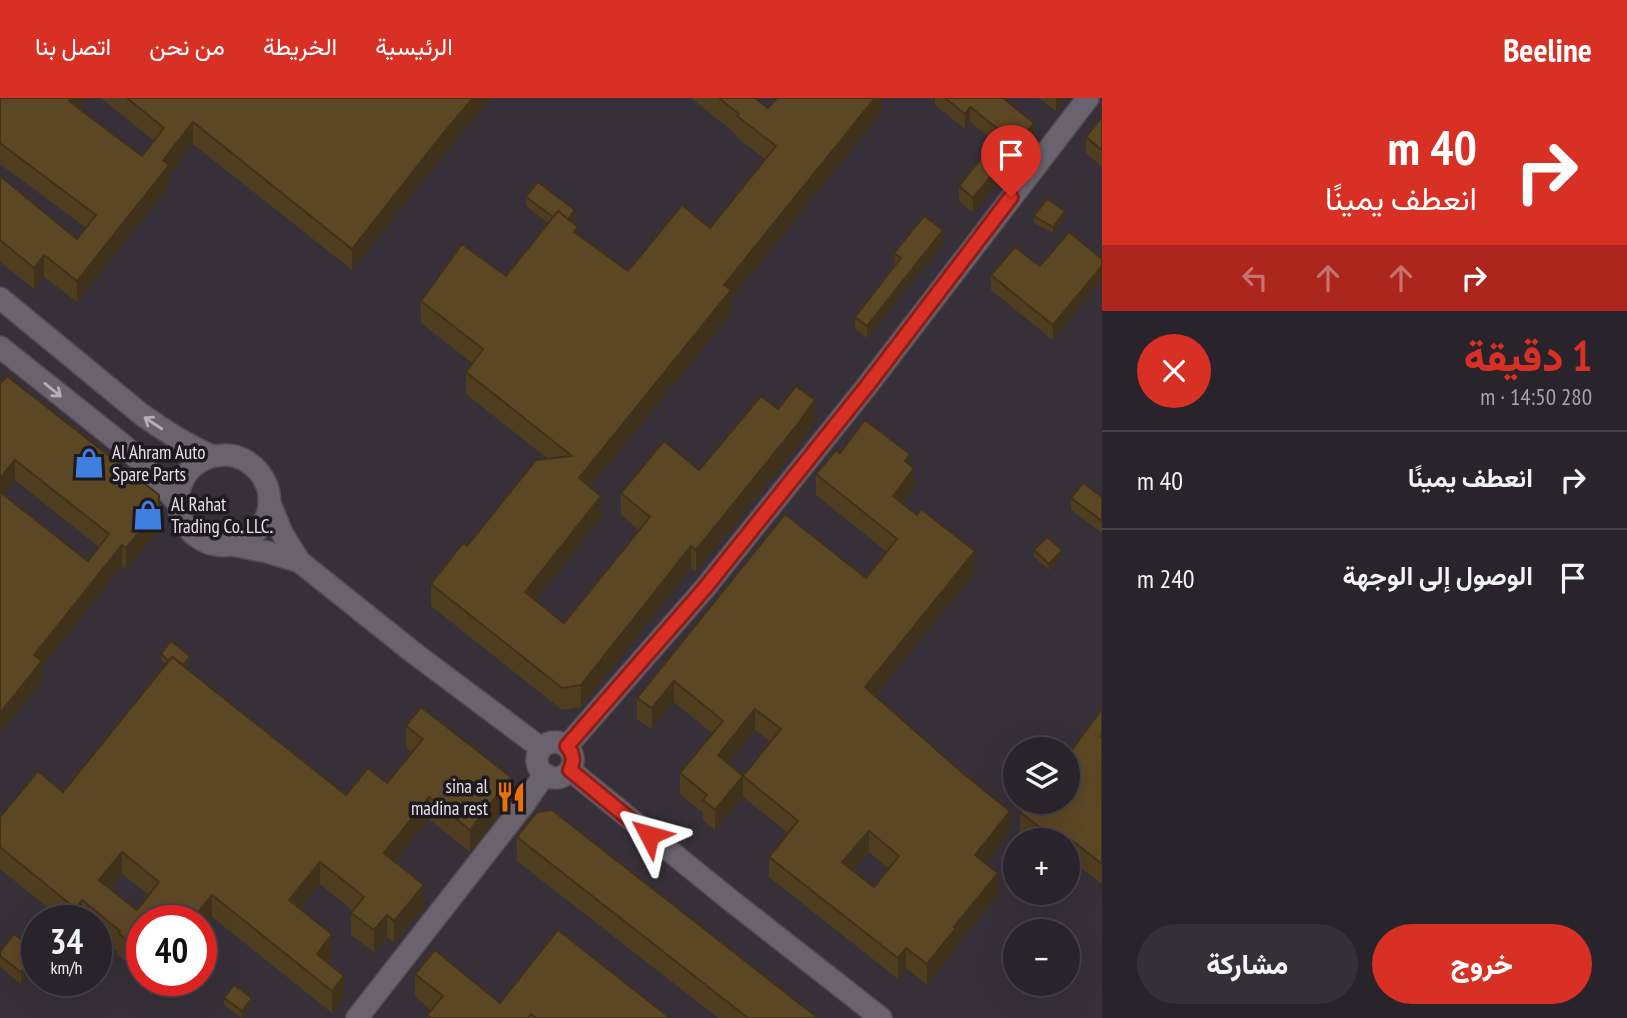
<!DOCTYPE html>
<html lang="ar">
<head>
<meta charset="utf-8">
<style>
	:root { --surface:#29242b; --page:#353037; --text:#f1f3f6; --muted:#a5a4a9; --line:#454147; --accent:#d93025 }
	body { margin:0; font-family:"PT Sans Narrow",Vazirmatn,sans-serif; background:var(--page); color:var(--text); direction:rtl; height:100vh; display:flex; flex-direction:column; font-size:26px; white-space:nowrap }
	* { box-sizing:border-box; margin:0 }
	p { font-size:23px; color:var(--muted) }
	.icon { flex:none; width:38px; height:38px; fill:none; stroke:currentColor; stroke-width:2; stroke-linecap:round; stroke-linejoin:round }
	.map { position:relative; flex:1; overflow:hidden; direction:ltr }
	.sheet { display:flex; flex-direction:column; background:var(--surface); width:525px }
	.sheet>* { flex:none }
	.banner { background:#d93025; color:#fff; overflow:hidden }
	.fabs { position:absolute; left:1003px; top:639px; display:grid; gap:14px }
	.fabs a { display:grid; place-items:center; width:77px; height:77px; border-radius:50%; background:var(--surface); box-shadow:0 7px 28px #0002,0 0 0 2px var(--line); font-size:35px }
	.speed { position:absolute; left:21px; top:807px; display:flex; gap:14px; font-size:35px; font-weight:700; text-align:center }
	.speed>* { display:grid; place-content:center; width:91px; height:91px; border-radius:50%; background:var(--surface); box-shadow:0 7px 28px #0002,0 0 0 2px var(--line); line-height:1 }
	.speed small { font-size:18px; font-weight:400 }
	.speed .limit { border:10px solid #d22; background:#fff; color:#111 }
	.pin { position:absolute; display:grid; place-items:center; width:60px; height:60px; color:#fff; margin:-72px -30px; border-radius:50% 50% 50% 0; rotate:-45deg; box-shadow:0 0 7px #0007 }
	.pin .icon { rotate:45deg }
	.me { position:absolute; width:77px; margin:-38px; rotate:309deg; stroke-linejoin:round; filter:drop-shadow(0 0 5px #0008) }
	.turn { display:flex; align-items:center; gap:24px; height:147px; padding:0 35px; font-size:32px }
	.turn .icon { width:91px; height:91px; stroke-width:2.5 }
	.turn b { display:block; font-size:49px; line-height:60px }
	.lanes { display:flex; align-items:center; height:66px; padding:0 35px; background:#0003; justify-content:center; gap:35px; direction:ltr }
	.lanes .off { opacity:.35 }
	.round { display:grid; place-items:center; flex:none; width:74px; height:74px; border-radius:37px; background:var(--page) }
	.overview { display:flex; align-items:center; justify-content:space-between; height:119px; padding:0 35px }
	h1 { font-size:42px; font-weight:800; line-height:52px; color:var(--accent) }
	.cta { display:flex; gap:14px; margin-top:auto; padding:14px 35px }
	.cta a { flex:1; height:80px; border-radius:42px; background:var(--accent); color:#fff; font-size:28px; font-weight:800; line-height:80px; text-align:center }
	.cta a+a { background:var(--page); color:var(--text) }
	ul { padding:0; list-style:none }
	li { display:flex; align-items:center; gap:21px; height:98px; padding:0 35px; border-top:2px solid var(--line) }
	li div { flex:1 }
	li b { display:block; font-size:26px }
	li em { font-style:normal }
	header { display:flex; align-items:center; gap:42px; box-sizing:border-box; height:98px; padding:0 35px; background:var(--accent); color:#fff }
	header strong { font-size:33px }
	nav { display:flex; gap:38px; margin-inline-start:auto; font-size:24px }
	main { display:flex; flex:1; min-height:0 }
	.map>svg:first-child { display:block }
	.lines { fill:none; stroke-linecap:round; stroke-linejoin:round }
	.minor-casing { stroke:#524c54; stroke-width:24 }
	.tertiary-casing { stroke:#524c54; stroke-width:24 }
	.minor { stroke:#6a626c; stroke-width:21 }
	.tertiary { stroke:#6a626c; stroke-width:21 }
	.wall { fill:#4f3d20; fill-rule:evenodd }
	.shaded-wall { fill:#40321a }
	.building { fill:#5c4725; stroke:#40321a; stroke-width:2; fill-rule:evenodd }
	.oneway { stroke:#b4aeb6 }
	.route-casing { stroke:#8d1f18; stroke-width:18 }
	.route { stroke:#d93025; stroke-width:12 }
	.labels { text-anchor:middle; stroke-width:7; stroke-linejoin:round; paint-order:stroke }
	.poi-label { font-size:19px; fill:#e6e1e7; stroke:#1d191e; text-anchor:start }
</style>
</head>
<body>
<header>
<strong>Beeline</strong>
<nav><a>الرئيسية</a><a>الخريطة</a><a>من نحن</a><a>اتصل بنا</a></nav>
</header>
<main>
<section class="sheet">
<div class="banner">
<div class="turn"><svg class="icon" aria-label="right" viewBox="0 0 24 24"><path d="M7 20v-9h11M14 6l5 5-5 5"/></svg><div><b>40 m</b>انعطف يمينًا</div></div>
<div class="lanes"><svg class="icon off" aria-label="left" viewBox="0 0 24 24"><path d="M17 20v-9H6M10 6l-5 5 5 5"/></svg><svg class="icon off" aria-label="ahead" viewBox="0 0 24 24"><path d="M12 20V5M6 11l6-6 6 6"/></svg><svg class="icon off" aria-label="ahead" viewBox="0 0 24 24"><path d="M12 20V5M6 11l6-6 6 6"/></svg><svg class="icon" aria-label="right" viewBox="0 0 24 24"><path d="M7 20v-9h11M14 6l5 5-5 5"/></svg></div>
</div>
<div class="overview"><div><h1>1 دقيقة</h1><p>280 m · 14:50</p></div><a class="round" style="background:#d93025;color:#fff"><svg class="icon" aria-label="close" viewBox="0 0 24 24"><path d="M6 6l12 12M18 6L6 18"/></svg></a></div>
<ul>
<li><svg class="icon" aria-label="right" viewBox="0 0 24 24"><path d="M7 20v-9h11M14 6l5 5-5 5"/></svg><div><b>انعطف يمينًا</b></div><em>40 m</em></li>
<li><svg class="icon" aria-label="arrive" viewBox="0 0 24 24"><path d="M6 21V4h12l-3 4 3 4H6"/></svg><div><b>الوصول إلى الوجهة</b></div><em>240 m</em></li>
</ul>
<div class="cta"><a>خروج</a><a>مشاركة</a></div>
</section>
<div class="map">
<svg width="1102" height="920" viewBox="0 0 1102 920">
	<rect width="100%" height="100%" fill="#373039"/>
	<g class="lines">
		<!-- minor casing -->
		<g class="minor-casing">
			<g id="minor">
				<path d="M567 648 705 490 867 288 1088 0"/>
				<path d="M357 920 525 705 545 676"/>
			</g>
		</g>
		<!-- tertiary casing -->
		<g class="tertiary-casing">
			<g id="tertiary">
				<path d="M0 200 141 316C160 330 189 348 210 357 215 359 220 357 226 357 238 357 251 364 259 374 294 418 234 474 191 434 171 415 175 380 198 365 202 362 208 360 213 358"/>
				<path d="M0 249 123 347 138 361 178 405"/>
				<path d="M269 403 282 435 300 464 414 555 541 650"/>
				<path d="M232 447 267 454 300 464"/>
				<circle cx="555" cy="662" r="18"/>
				<path d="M570 672 729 801 881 920"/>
			</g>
		</g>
		<!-- minor -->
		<use href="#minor" class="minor"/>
		<!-- tertiary -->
		<use href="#tertiary" class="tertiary"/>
	</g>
	<!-- wall -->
	<g class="wall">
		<path d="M0 0H88L79 10 142 58 154 43 101 0H491L441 60 352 172 193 46 169 77V88L77 204 44 179 34 191 0 164V78L77 141 86 130 0 66Z"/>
		<path d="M691 0H755L768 10 882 0V14L731 201V215L590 389 601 420 535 502 564 525 639 432 621 417V395L699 372 778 311 815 324 797 349 696 474 691 470 581 609 562 612 431 508V486L548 361 466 296V274L472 265 421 225V203L506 178 548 125 526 108V99L575 122 572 124 578 137 628 173 710 130 765 61 737 40V37Z"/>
		<path d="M935 0H1003L1034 40 973 115 959 103V88L994 43 970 24 965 31 935 7Z"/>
		<path d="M1039 0H1066L1056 13Z"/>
		<path d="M1102 19V69L1086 55V39Z"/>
		<path d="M1034 118 1065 120 1053 135 1034 125Z"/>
		<path d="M1069 134 1053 242 991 192V177L1040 168Z"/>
		<path d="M943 145 867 240 855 231V219L895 168 894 155Z"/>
		<path d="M0 286 159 432 126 471 122 468 42 568V583L0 635ZM15 382 99 449 88 463 3 397Z"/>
		<path d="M840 355 910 367 914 391 903 406 975 474 875 598 1010 734 985 765 998 796 956 848V851L927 887 906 870 898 881 769 779V759L788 735 743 699 715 732 703 723V715L680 696V675L713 636 674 604 652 631 637 621V600L866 480 887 454 816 397V376ZM755 632 771 644 743 678 728 665ZM869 754 889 771 874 789 853 772Z"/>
		<path d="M1102 399V435L1071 412V400Z"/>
		<path d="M1034 452 1062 458 1049 472 1034 459Z"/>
		<path d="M161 556 190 564 186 570 346 697 387 685 412 654 406 650V628L511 701 470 754 429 721 395 764 424 808 394 845 387 839 374 854 351 837V815L353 813 320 786 300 810 332 858 327 865 344 900 332 915 212 819 201 832V822H142V876L118 857V854L96 836V822H63L0 771V719L63 694 166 566 161 562ZM122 776 149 797 137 812 110 790Z"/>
		<path d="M1102 611V786L1070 762 1068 742H1030L1020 734V714L1068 704Z"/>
		<path d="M517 739 818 920H718L517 763Z"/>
		<path d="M0 854H37L21 886 0 869Z"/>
		<path d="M415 876 500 905 670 920H427V917L431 912 415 899Z"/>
		<path d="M149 882H161L157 888Z"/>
		<path d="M224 900 252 906 242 920 224 907Z"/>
	</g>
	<!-- shaded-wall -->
	<g class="shaded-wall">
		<path d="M71 0H88L69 24V3Z"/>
		<path d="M473 0H491L441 60 352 172V151L441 38Z"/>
		<path d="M875 0H882V14L731 201V215L579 403V380L724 187Z"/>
		<path d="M1056 0H1066L1056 13Z"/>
		<path d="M970 9V24L965 31V16Z"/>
		<path d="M193 24V46L169 77V88L77 204V183L163 62Z"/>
		<path d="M1034 25V40L973 115V100Z"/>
		<path d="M575 112V122L563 136V127Z"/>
		<path d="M1065 113V120L1053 135V129Z"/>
		<path d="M943 132V145L867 240V228Z"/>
		<path d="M44 157V179L34 191V170Z"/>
		<path d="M1102 168V182L1053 242V227Z"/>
		<path d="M815 302V324L797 349 696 474V452Z"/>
		<path d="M910 356V376L914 370V391L893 419V398L905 363Z"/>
		<path d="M15 362V382L0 401V380Z"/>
		<path d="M159 397V432L126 471V450Z"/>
		<path d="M601 398V420L525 516V494Z"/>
		<path d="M122 447V468L42 568V583L0 635V615L34 557Z"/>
		<path d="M691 448V470L581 609V587Z"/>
		<path d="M1062 452V458L1049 472V466Z"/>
		<path d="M975 453V474L865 610V589Z"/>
		<path d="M190 558V564L180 577V571Z"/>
		<path d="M674 583V604L652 631V610Z"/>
		<path d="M755 611V632L718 678V657Z"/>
		<path d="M743 678V699L715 732V712Z"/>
		<path d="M511 679V701L470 754V732Z"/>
		<path d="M429 699V721L384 777V755Z"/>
		<path d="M1010 713V734L975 778V757Z"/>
		<path d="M869 733V754L842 785V764Z"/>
		<path d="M1070 741V762L1068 765V745Z"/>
		<path d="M122 754V776L99 804V782Z"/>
		<path d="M320 764V786L289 823V802Z"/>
		<path d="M998 775V796L956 848V851L927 887V866L954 829Z"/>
		<path d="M424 787V808L394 845V823Z"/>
		<path d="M212 797V819L201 832V822H192Z"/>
		<path d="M82 802V822H76V811Z"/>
		<path d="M387 817V839L374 854V832Z"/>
		<path d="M332 836V858L317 878V856Z"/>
		<path d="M906 850V870L898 881V860Z"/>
		<path d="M37 855V866L21 886V874Z"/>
		<path d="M344 878V900L332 915V893Z"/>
		<path d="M252 900V906L242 920V913Z"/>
	</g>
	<!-- building -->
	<g class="building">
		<path d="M0 0H71L69 3 142 58 164 30 127 0H473L441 38 352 151 193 24 163 62 169 67 77 183 44 157 34 170 0 142V78L77 141 96 117 0 45Z"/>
		<path d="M719 0H755L768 10 777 0H875L724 187 731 192 579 380 601 398 525 494 564 525 650 419 621 395 664 343 699 372 761 298 778 311 796 288 815 302 797 327 696 452 691 448 581 587 562 590 431 486 463 445 467 448 536 362 572 358 466 274 483 251 421 203 462 146 506 178 558 113 578 129 574 134 628 173 682 107 710 130 776 48 737 18 739 16Z"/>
		<path d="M945 0H1003L1034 25 973 100 959 88 1002 34 970 9 965 16Z"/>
		<path d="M1102 19V52L1086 39Z"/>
		<path d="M538 84 575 112 568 121 558 113 553 119 526 99Z"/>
		<path d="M1047 101 1065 113 1053 129 1034 118Z"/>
		<path d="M924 118 943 132 867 228 855 219 901 160 894 155Z"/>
		<path d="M1069 134 1102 161V168L1053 227 991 177 1015 149 1040 168Z"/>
		<path d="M7 278 159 397V411L126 450 122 447 34 557 42 563 0 615V394L88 463 109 436 15 362 0 380V286Z"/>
		<path d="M865 322 910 356 905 363 914 370 893 398 917 417 921 411 975 453 865 589 965 677 1010 713 975 757 998 775 954 829 956 830 927 866 906 850 898 860 769 759 798 723 743 678 715 712 703 702 707 697 680 675 723 623 674 583 652 610 637 600 785 416 866 480 897 441 816 376 836 352 840 355ZM755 611 781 631 743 678 718 657ZM869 733 899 758 874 789 842 764Z"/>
		<path d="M1083 385 1102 399V423L1071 400Z"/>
		<path d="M1047 439 1062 452 1049 466 1034 452Z"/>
		<path d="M171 543 190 558 183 567 172 559 169 563 161 556Z"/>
		<path d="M172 559 346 697 368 670 387 685 423 641 406 628 421 609 511 679 470 732 429 699 384 755 424 787 394 823 387 817 374 832 351 815 364 799 320 764 289 802 332 836 317 856 344 878 332 893 212 797 192 822H142V854L118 835 120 833 82 802 76 811 0 749V719L38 673 63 694ZM122 754 159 784 137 812 99 782Z"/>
		<path d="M1102 611V636L1101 638H1102V766L1070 741 1068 745V742H1056L1020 714 1028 704H1068V657Z"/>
		<path d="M552 712 818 920H748L517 739 537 714Z"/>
		<path d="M558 832 670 920H536L531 916 528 920H430L427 917 443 898 415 876 435 852 500 905Z"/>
		<path d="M14 836 37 854 21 874 0 858V854Z"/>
		<path d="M234 887 252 900 242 913 224 900Z"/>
	</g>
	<!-- one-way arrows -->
	<defs><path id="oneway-shaft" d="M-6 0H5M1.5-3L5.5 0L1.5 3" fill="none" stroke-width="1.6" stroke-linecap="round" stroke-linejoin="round" transform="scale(1.75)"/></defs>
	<g class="oneway">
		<use href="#oneway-shaft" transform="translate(53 292) rotate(39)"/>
		<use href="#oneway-shaft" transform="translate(153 325) rotate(-147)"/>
	</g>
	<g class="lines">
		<!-- route casing -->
		<g class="route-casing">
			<path id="route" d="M649 737 570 672C574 663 574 656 567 648L705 490 867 288 1011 99"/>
		</g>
		<!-- route -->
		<use href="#route" class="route"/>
	</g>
	<!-- icons -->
	<defs>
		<g id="shop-bare" transform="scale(2.415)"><path d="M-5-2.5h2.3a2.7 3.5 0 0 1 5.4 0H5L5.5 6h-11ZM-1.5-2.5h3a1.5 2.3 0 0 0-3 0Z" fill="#3f7fe0" stroke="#1d191e" stroke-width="2.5" paint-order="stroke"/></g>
		<g id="restaurant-bare" transform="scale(2.415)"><path d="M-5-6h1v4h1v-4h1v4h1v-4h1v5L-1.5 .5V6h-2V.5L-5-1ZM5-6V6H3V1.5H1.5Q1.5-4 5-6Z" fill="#e8710a" stroke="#1d191e" stroke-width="2.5" paint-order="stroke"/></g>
	</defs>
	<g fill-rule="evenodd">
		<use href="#shop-bare" x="89" y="365"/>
		<use href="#shop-bare" x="148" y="417"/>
		<use href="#restaurant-bare" x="511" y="699"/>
	</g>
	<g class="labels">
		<!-- poi labels -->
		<g class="poi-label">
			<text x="112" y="361">Al Ahram Auto<tspan x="112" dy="22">Spare Parts</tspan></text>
			<text x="171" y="413">Al Rahat<tspan x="171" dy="22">Trading Co. LLC.</tspan></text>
			<text x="488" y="695" text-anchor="end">sina al<tspan x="488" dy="22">madina rest</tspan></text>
		</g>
	</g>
</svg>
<div class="fabs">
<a><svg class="icon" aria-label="layers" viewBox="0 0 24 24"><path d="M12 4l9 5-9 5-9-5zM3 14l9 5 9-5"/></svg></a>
<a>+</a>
<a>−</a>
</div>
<div class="speed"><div>34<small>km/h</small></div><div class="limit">40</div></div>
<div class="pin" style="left:1011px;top:99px;background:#d93025"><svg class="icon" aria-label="arrive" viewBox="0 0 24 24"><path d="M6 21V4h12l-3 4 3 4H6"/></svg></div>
<svg class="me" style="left:649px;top:737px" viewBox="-20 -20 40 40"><path d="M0-17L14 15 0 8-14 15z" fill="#d93025" stroke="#fff" stroke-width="4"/></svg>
</div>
</main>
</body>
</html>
